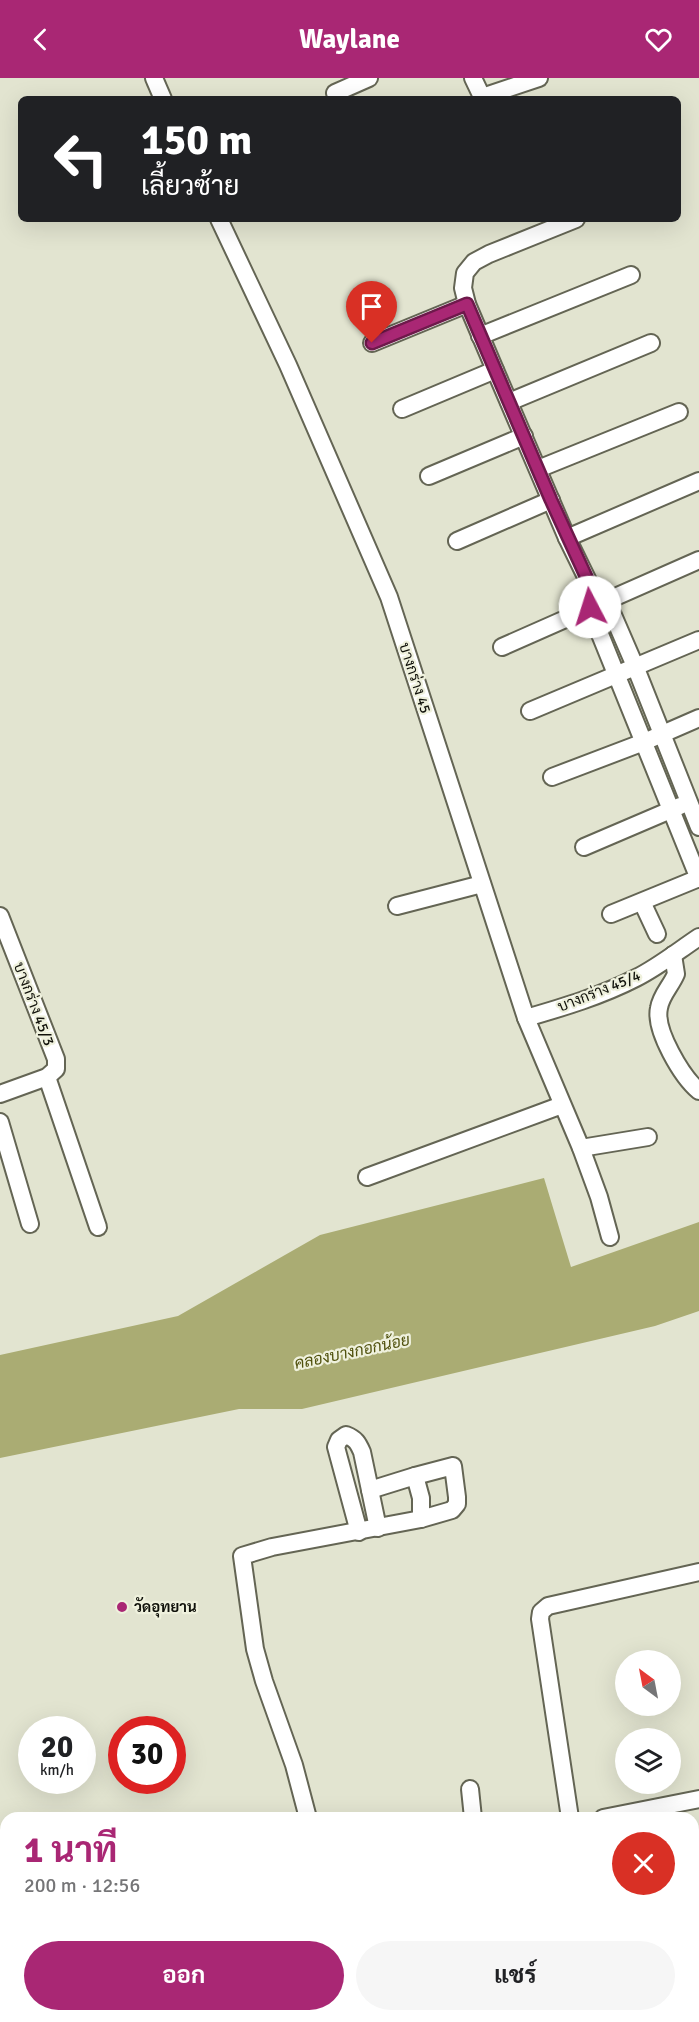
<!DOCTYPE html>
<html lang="th">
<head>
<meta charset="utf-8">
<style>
	:root { --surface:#fff; --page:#f6f6f6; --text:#202124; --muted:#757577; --accent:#a92774 }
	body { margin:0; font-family:Signika,Sarabun,sans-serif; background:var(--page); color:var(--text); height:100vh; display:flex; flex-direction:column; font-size:22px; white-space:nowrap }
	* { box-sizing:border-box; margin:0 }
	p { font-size:20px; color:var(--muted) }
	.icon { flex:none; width:33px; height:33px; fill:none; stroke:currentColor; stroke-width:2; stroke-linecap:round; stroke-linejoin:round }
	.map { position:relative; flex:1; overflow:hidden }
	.drawer { position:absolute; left:0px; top:1734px; width:699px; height:210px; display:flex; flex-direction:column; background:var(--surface); border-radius:18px 18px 0 0; box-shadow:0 6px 24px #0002 }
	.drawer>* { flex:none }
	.guide { position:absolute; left:18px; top:18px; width:663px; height:126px; border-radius:9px; box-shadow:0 6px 24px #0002; background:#202124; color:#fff; overflow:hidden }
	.needle { width:39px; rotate:328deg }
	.fabs { position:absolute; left:615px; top:1572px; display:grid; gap:12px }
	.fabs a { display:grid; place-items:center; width:66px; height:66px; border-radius:50%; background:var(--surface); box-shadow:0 6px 24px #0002; font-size:30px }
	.speed { position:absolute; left:18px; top:1638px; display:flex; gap:12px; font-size:30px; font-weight:700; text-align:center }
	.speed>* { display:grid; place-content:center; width:78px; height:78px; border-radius:50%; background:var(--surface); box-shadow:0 6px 24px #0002; line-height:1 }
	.speed small { font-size:15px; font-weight:400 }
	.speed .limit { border:9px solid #d22; background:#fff; color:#111 }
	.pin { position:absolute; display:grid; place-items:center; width:51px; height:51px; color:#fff; margin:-62px -26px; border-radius:50% 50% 50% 0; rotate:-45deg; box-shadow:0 0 6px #0007 }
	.pin .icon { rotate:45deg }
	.me { position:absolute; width:66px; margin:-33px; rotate:355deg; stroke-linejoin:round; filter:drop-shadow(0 0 4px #0008) }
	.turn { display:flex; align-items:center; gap:21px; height:126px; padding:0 24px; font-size:27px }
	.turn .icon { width:78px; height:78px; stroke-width:2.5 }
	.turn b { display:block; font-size:42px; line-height:51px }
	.round { display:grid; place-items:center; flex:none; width:63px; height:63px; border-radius:32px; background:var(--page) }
	.summary { display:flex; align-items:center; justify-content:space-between; height:102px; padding:0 24px }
	h1 { font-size:36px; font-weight:700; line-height:45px; color:var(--accent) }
	.button { display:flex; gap:12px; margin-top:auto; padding:12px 24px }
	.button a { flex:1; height:69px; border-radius:36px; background:var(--accent); color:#fff; font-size:24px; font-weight:700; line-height:69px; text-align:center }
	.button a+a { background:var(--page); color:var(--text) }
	header { display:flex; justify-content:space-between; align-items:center; height:78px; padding:0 24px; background:var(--accent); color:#fff; font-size:27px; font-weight:700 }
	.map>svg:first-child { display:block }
	.water { fill:#aaac73 }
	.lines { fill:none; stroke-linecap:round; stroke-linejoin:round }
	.minor-casing { stroke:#646554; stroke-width:20 }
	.minor { stroke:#fff; stroke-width:16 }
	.route-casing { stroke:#6e194b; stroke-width:15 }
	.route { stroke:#a92774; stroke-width:10 }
	.poi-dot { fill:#a92774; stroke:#eff1dd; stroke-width:2 }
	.labels { text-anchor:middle; stroke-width:4.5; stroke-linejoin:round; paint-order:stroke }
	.street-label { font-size:15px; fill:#11120b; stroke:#eff1dd }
	.poi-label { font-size:15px; font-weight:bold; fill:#11120b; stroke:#eff1dd; text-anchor:start }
	.water-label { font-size:16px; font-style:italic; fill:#50510d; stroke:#eff1dd }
</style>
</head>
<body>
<header><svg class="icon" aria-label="back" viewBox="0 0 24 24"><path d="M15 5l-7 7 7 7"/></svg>Waylane<svg class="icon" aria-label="heart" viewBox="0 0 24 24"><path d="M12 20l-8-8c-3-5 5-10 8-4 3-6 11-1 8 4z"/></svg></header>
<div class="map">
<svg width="699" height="1944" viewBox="0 0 699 1944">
	<rect width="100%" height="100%" fill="#e2e4d0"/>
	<!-- water -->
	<path class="water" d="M544 1100 571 1189 699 1144V1233L655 1248 302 1331H239L0 1380V1277L178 1238 320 1157Z"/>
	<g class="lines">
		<!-- minor casing -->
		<g class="minor-casing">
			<g id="minor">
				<path d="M154 0 163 21"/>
				<path d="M473 0 483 21"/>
				<path d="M335 15 369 0"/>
				<path d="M482 19 539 0"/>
				<path d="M219 141 288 287 389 519 526 940 581 1070 599 1119 610 1159"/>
				<path d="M576 141 489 176 474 184 465 195 463 210 467 226 495 292 567 460 589 505 606 521 635 588 699 749"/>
				<path d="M480 258 631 197"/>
				<path d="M372 265 467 226"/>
				<path d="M509 324 651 265"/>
				<path d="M402 331 495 292"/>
				<path d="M538 391 679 334"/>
				<path d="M429 398 524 358"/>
				<path d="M567 460 699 403"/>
				<path d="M457 463 551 422"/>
				<path d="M589 505V529L699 801"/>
				<path d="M502 569 699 482"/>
				<path d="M530 633 699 562"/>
				<path d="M552 699 644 664 699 640"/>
				<path d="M584 769 680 728"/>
				<path d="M642 824 657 856"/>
				<path d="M397 828 482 806"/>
				<path d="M611 836 699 800"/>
				<path d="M0 838 56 981V991L47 999 0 1016"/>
				<path d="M673 877 676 896C671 908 661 917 659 930 654 952 682 999 699 1013"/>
				<path d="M526 940C564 929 601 918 636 900 658 889 678 873 699 859"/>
				<path d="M47 999 98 1149"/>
				<path d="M0 1044 30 1146"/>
				<path d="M581 1070 648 1059"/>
				<path d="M367 1099 562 1027"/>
				<path d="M370 1412 415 1398 421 1420V1441"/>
				<path d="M359 1454 336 1369 339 1362 346 1357C356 1361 358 1365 362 1374L378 1450"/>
				<path d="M470 1711 473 1740"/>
				<path d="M308 1740 294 1687 264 1603 255 1571 242 1478 272 1469 421 1441 452 1432 457 1426V1419L453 1388 415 1398"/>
				<path d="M570 1740 540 1541 541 1534 548 1528 699 1494"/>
				<path d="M603 1740 699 1721"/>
				<path d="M693 1865 699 1864"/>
				<path d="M0 1878 6 1876"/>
				<path d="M400 1938 401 1944"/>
				<path d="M238 1944 239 1938"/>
			</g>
		</g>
		<!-- minor -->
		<use href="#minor" class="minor"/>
	</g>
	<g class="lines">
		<!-- route casing -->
		<g class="route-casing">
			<path id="route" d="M372 265 467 226 551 422 589 505 590 529"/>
		</g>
		<!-- route -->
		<use href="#route" class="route"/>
	</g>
	<!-- markers -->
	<circle class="poi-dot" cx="122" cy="1529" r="6"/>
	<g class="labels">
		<!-- street labels -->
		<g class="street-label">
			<text transform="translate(415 600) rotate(72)" y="5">บางกร่าง 45</text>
			<text transform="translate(599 913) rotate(-22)" y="5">บางกร่าง 45/4</text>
			<text transform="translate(34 926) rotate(69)" y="5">บางกร่าง 45/3</text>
		</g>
		<!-- poi labels -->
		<g class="poi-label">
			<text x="134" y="1534">วัดอุทยาน</text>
		</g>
		<!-- water labels -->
		<g class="water-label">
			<text transform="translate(352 1273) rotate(-12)" y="6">คลองบางกอกน้อย</text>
		</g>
	</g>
</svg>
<div class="fabs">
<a><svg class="needle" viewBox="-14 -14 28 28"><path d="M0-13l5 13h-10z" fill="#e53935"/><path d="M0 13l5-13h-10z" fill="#757577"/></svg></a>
<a><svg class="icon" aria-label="layers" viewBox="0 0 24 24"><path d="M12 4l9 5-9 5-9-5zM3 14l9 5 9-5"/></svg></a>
</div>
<div class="speed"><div>20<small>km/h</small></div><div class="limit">30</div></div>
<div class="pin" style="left:372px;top:265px;background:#d93025"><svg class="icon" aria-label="arrive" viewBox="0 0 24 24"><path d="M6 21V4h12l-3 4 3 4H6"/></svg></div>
<svg class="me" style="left:590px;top:529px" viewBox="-20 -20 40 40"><circle r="19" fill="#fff"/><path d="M0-13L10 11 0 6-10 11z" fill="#a92774"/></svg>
<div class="guide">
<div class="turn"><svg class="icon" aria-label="left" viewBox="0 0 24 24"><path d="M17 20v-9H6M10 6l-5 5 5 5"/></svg><div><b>150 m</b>เลี้ยวซ้าย</div></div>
</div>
<section class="drawer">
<div class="summary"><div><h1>1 นาที</h1><p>200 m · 12:56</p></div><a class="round" style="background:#d93025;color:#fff"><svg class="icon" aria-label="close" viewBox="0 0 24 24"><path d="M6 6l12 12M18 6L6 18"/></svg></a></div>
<div class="button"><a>ออก</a><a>แชร์</a></div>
</section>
</div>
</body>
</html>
